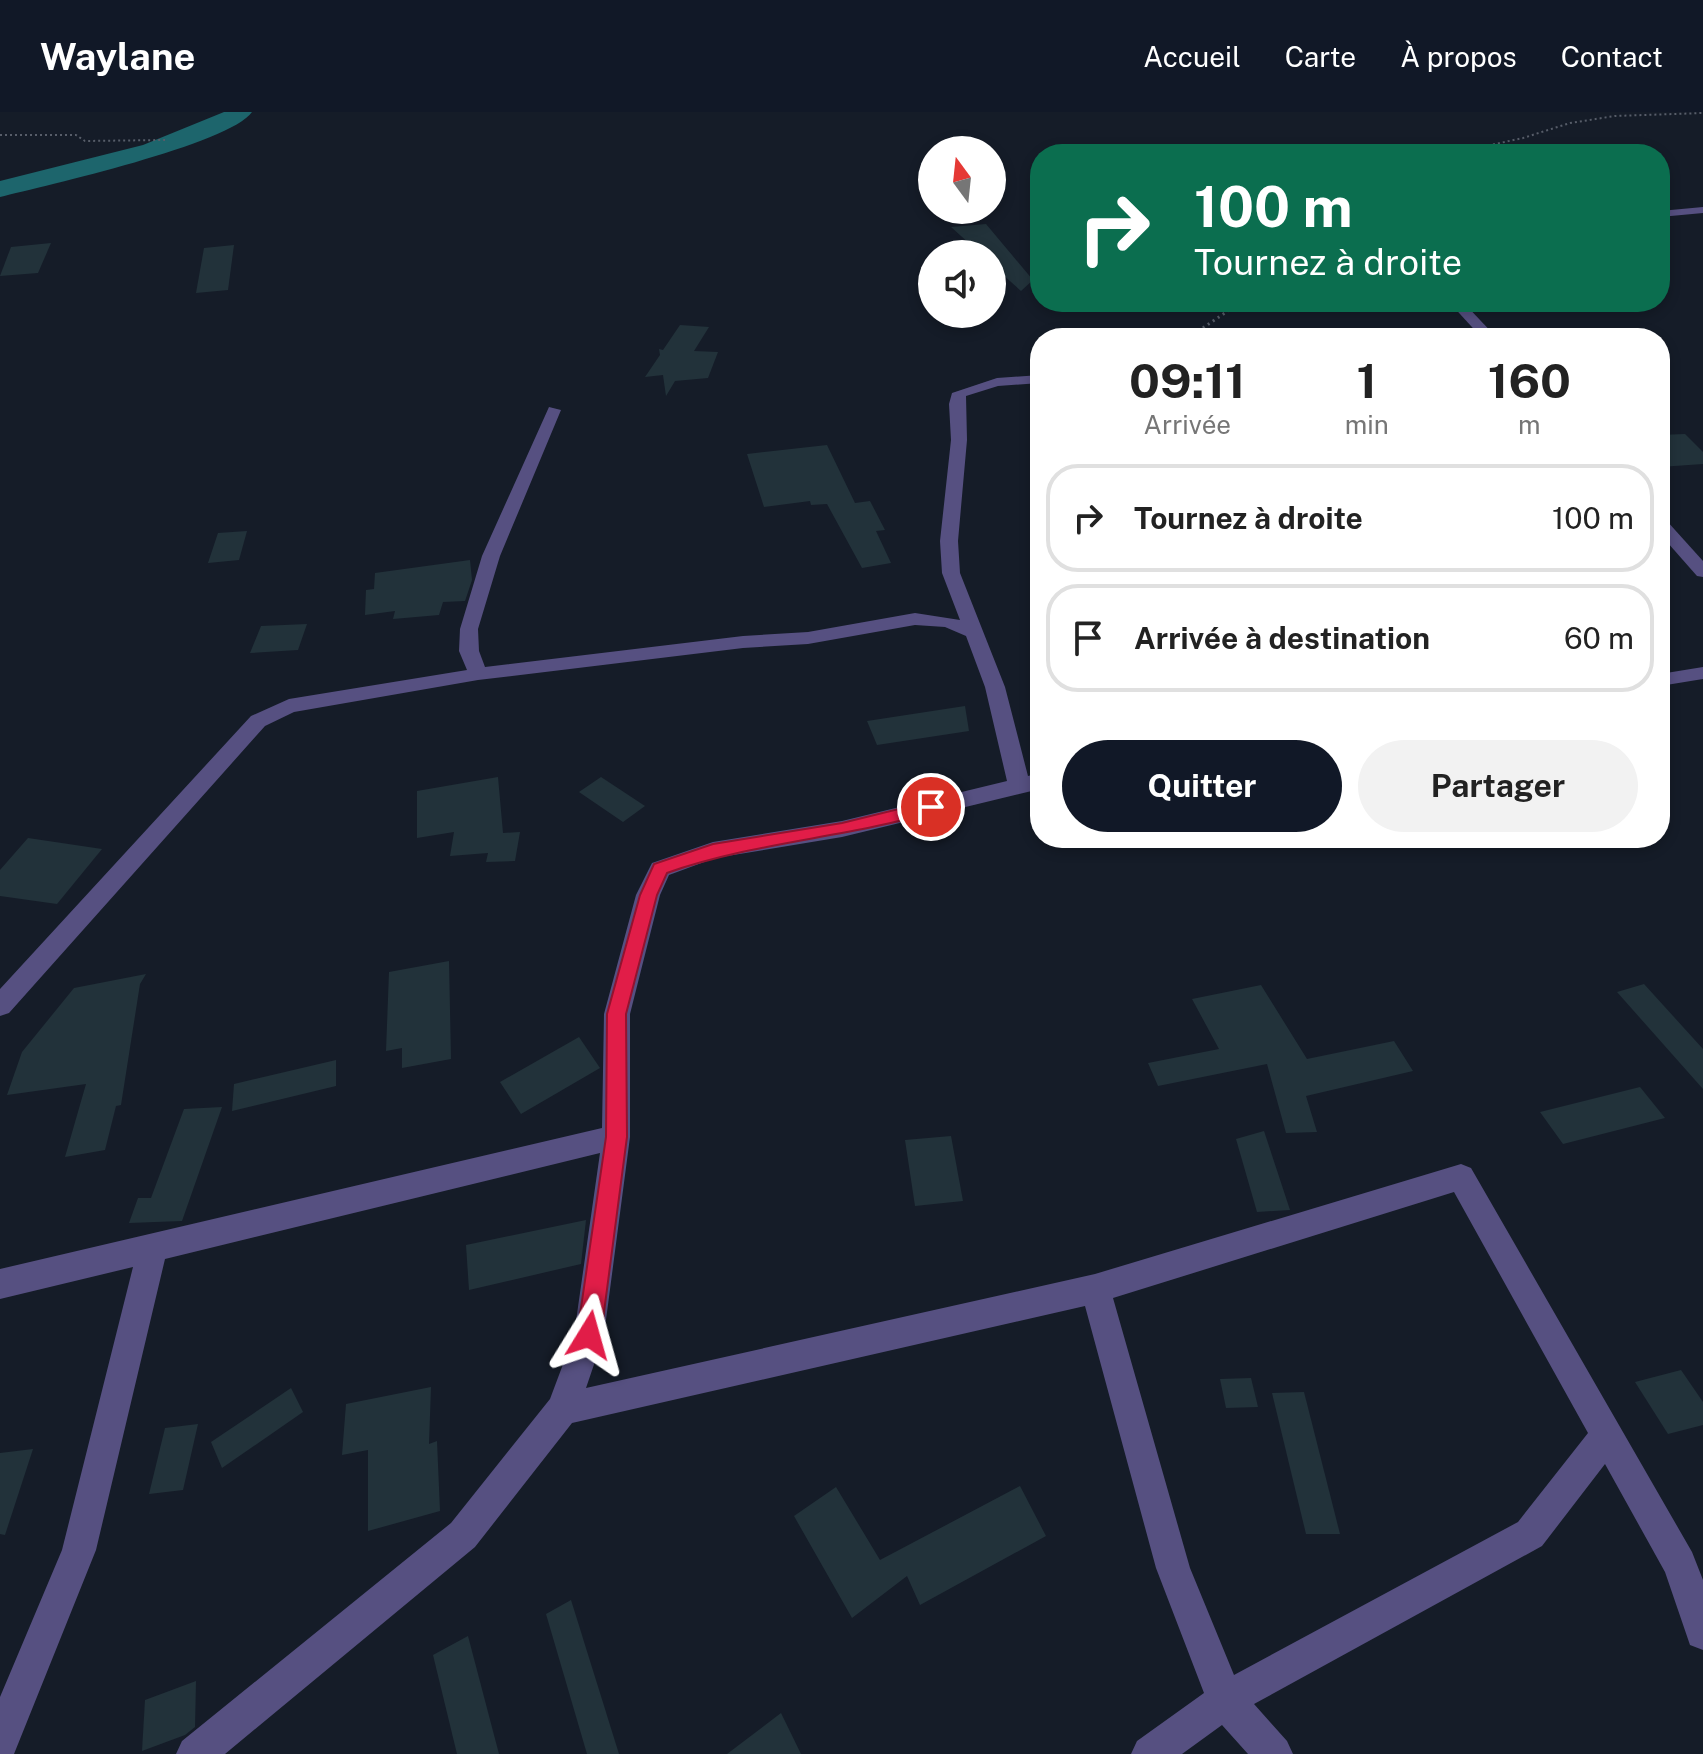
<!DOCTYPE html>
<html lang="fr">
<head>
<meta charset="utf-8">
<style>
	:root { --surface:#fff; --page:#f2f2f2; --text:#222; --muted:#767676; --line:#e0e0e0; --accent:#111827 }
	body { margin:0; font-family:"Public Sans",sans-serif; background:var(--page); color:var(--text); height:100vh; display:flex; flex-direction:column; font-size:30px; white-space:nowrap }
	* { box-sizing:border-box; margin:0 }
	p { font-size:26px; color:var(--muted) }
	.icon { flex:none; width:44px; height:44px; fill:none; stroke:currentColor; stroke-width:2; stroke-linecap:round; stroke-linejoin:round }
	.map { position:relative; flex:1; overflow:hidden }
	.drawer { position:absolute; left:1030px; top:216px; width:640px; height:520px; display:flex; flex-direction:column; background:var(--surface); border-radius:32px; box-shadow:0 4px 12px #0003 }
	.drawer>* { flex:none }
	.banner { position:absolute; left:1030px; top:32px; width:640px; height:168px; border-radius:32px; box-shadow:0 4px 12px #0003; background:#0b6e4f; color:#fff; overflow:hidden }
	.needle { width:52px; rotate:345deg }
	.tools { position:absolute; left:918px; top:24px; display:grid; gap:16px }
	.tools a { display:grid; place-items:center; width:88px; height:88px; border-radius:50%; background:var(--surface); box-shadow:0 4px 12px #0003; font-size:40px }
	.pin { position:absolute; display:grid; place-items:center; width:68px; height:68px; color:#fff; margin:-34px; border:4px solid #fff; border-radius:50%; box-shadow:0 2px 8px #0007 }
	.me { position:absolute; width:88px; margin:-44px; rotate:8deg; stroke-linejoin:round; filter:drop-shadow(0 0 6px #0008) }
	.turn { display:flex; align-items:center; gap:28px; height:168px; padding:0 32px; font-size:36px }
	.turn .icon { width:104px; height:104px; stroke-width:2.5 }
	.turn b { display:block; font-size:56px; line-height:68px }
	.eta { display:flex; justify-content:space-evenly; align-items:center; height:136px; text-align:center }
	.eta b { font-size:48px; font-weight:700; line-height:56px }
	.action { display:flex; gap:16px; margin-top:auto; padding:16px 32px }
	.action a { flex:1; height:92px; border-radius:48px; background:var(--accent); color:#fff; font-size:32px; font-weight:700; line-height:92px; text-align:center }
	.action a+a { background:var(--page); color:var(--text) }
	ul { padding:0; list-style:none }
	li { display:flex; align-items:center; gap:24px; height:108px; margin:0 16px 12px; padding:0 16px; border:4px solid var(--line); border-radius:32px }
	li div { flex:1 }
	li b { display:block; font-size:30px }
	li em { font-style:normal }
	header { display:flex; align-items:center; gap:48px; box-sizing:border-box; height:112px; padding:0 40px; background:var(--accent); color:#fff }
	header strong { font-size:38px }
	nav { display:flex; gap:44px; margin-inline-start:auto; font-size:28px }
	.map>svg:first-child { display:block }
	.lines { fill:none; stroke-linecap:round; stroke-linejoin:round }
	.river { fill:#1d656c; fill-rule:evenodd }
	.building { fill:#22323a }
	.path-far1 { stroke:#575d69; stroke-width:2; stroke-dasharray:2 3; stroke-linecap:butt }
	.path { stroke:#575d69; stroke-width:3; stroke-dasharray:2 4; stroke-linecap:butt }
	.minor { fill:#565081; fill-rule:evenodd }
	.route { fill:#e11d48; stroke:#92132f; stroke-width:2 }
</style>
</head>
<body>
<header>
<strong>Waylane</strong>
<nav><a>Accueil</a><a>Carte</a><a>À propos</a><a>Contact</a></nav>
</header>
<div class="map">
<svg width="1703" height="1642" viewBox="0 0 1703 1642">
	<rect width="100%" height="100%" fill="#151c28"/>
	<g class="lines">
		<!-- river -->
		<path class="river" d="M224 0H252C230 32 45 74 0 85V69L143 33Z"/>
	</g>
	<!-- building -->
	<g class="building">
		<path d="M986 112 1033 168 1021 179 992 153V142H981L951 115Z"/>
		<path d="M51 131 38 161 0 164 11 135Z"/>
		<path d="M234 133 228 178 196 181 204 136Z"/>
		<path d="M680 213 709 215 694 239 718 240 708 266 675 269 666 284 663 263 645 265 660 243 659 237 663 238Z"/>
		<path d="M1685 322 1703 340V352L1660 355V323Z"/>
		<path d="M827 333 855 391 870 389 885 418 876 419 891 451 862 456 827 392 811 393 810 389 764 395 747 342Z"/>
		<path d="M247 419 239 448 208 451 218 421Z"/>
		<path d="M470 448 472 468 465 489 443 490 439 503 393 507 395 499 365 503 366 478 374 477 375 461Z"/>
		<path d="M307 512 298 538 250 541 261 514Z"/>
		<path d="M965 594 969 619 877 633 867 609Z"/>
		<path d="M498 665 503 721 520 720 515 749 486 750 488 741 450 744 454 720 417 726V679Z"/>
		<path d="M601 665 645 694 623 710 579 680Z"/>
		<path d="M28 726 102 737 57 792 0 784V758Z"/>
		<path d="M449 849 451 947 402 956V936L386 939 389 860Z"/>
		<path d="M146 862 140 872 121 993 116 994 105 1038 65 1045 86 972 7 983 22 940 74 876Z"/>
		<path d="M1644 872 1703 937V977L1617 880Z"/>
		<path d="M1261 873 1307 947 1394 929 1413 959 1306 984 1317 1020 1286 1021 1267 952 1158 974 1148 951 1219 937 1192 887Z"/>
		<path d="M579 925 600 956 521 1002 500 970Z"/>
		<path d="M336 948V974L232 999 234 972Z"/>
		<path d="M1640 975 1665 1006 1563 1032 1540 1000Z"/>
		<path d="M222 995 182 1109 129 1111 138 1086H151L184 997Z"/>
		<path d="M1264 1019 1290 1098 1257 1100 1236 1027Z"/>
		<path d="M951 1024 963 1089 915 1094 905 1028Z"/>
		<path d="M586 1108 581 1152 469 1178 466 1133Z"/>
		<path d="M1681 1258 1703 1290V1313L1668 1322 1635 1270Z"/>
		<path d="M1251 1266 1258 1295 1226 1296 1220 1267Z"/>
		<path d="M431 1275 429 1332 437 1329 440 1399 368 1419V1338L342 1343 346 1292Z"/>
		<path d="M291 1276 303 1300 222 1356 211 1330Z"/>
		<path d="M1304 1280 1340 1422H1306L1272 1281Z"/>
		<path d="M198 1312 183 1378 149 1382 165 1316Z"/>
		<path d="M33 1337 5 1423 0 1422V1341Z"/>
		<path d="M1020 1374 1046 1424 920 1493 907 1464 852 1506 794 1404 836 1375 880 1448Z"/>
		<path d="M571 1488 619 1642H587L546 1502Z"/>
		<path d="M468 1524 499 1642H457L433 1543Z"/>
		<path d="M196 1569 195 1615 185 1623 142 1639 145 1588Z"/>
		<path d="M781 1601 801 1642H727Z"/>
	</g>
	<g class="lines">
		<!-- path-far1 -->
		<g class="path-far1">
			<path d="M0 23H76L85 29 165 28"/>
			<path d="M1449 42 1523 26 1570 11 1615 4 1703 1"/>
		</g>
		<!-- path -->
		<path class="path" d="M1188 226 1241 190"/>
		<!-- minor -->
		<g class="minor">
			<path d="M1703 95V101L1660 105V99Z"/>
			<path d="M1449 190H1463L1497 226H1482Z"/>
			<path d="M1040 263V271L998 274 966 284 967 328 958 429 960 461 1005 575 1028 664 1040 661V677L842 725 715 746 669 763 660 783 630 902V1025L604 1223 586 1276 1095 1162 1461 1052 1471 1056 1692 1440 1703 1468V1538L1690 1533 1665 1460 1605 1352 1542 1434 1254 1592 1287 1629 1293 1642H1248L1222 1613 1182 1642H1131L1137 1629 1204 1581 1156 1456 1085 1194 572 1311 475 1435 225 1642H176L182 1629 451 1411 550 1287 574 1223 600 1041 165 1147 96 1438 14 1642H0V1585L62 1438 133 1155 0 1187V1157L602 1016 604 902 636 783 652 751 713 730 842 709 1007 669 985 575 966 524 945 515 915 513 808 532 743 536 478 568 294 600 265 614 9 901 0 904V877L251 604 289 587 467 558 459 539 460 517 482 444 549 295 561 298 500 444 478 517 479 539 485 555 743 524 808 520 915 501 960 508 942 461 940 429 951 328 949 292 952 281 997 266ZM1454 1080 1588 1321 1518 1410 1234 1563 1190 1456 1113 1186Z"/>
			<path d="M1660 407 1666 408 1703 449V465L1697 464 1660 422Z"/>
			<path d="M1703 555V567L1660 574V562Z"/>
		</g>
	</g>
	<!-- route -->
	<path class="route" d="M931 689 939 695 936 699C848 726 754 730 667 761L657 783 626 902 627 1025 601 1223 597 1231 589 1234 581 1231 577 1223 606 1025 607 902 640 783 654 752 713 732 842 711Z"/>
</svg>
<div class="tools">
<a><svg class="needle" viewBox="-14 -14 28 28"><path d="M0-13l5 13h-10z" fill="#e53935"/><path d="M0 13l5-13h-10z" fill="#767676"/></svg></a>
<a><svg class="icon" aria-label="sound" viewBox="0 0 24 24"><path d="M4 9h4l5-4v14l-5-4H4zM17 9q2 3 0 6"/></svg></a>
</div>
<div class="pin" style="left:931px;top:695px;background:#d93025"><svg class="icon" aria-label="arrive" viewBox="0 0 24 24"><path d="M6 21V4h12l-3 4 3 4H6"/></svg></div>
<svg class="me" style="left:589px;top:1223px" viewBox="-20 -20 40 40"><path d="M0-17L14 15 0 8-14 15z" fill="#e11d48" stroke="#fff" stroke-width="4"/></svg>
<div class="banner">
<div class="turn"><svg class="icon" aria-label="right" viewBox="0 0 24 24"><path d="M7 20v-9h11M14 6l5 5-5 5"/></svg><div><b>100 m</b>Tournez à droite</div></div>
</div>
<section class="drawer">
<div class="eta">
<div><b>09:11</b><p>Arrivée</p></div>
<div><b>1</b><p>min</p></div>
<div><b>160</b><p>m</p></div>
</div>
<ul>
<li><svg class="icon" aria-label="right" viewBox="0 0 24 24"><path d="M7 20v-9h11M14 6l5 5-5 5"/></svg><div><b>Tournez à droite</b></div><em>100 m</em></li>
<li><svg class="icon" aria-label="arrive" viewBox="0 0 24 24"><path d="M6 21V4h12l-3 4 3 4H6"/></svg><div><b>Arrivée à destination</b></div><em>60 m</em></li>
</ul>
<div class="action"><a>Quitter</a><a>Partager</a></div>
</section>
</div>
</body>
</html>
